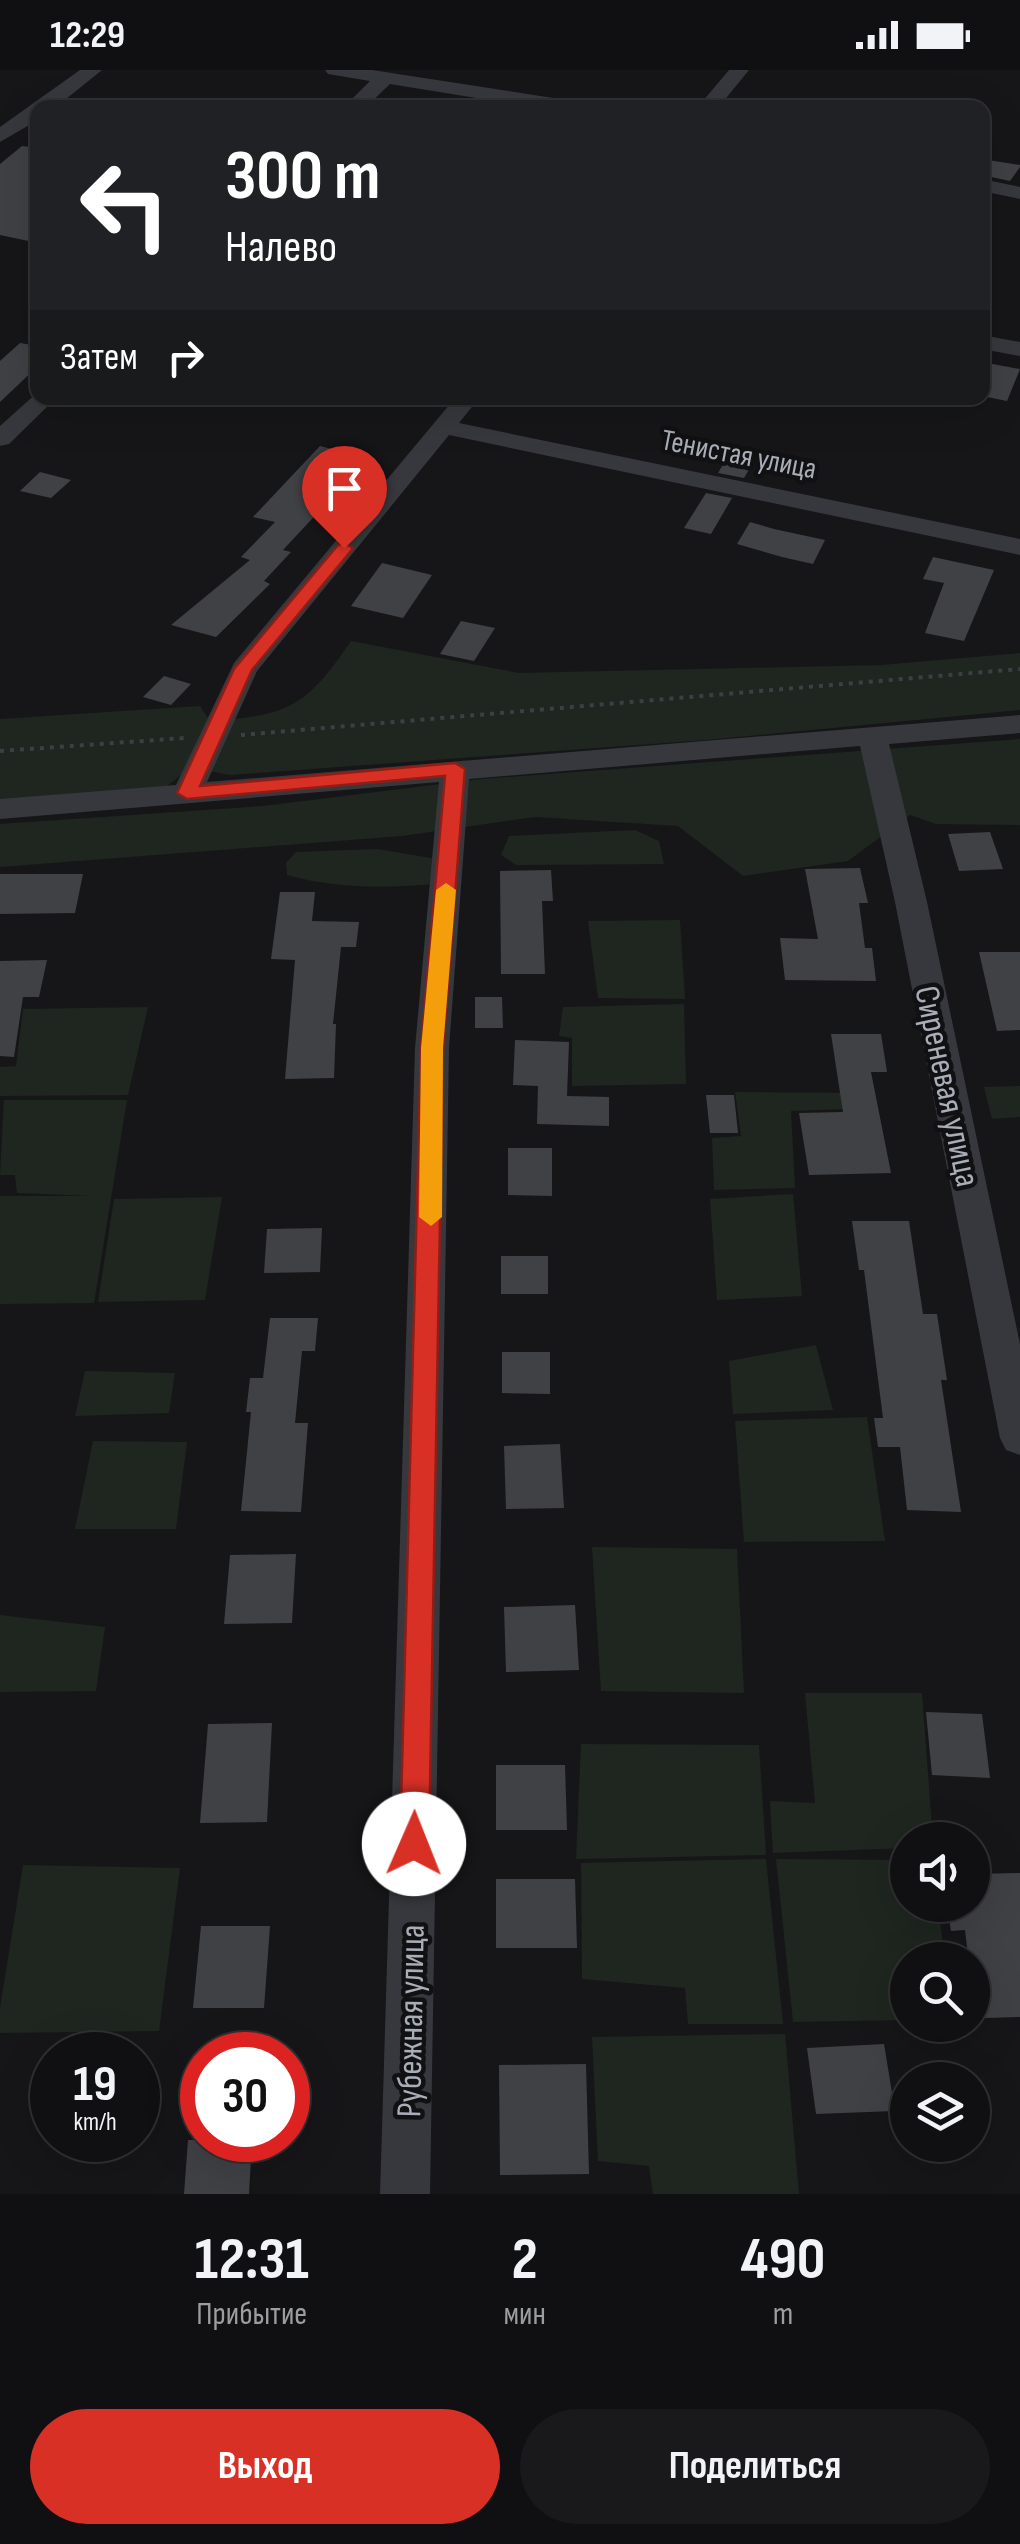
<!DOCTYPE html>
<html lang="ru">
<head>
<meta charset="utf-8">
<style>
	:root { --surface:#101012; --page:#19191b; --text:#f1f3f6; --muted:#9c9d9f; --line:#303032; --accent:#d93025 }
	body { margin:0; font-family:"Sofia Sans Condensed",sans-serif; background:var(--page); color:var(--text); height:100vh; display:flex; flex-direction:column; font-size:38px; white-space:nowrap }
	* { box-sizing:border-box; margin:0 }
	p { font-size:32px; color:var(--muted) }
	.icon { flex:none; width:55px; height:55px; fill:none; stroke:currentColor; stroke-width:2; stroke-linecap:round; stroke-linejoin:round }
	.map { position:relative; height:2124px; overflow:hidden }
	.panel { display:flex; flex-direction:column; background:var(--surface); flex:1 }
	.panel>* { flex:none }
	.top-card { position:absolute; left:30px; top:30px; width:960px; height:305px; border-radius:20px; box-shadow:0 10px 40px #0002,0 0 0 2px var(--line); background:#202124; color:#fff; overflow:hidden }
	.fabs { position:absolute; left:890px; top:1752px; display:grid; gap:20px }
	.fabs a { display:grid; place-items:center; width:100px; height:100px; border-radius:50%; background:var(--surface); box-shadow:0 10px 40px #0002,0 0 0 2px var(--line); font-size:50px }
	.speed { position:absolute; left:30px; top:1962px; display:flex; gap:20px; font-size:50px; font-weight:700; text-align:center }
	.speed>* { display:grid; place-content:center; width:130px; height:130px; border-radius:50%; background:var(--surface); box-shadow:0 10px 40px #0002,0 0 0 2px var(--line); line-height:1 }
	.speed small { font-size:25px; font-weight:400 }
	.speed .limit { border:15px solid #d22; background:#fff; color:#111 }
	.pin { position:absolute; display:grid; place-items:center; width:85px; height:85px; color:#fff; margin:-102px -42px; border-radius:50% 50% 50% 0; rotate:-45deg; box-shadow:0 0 10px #0007 }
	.pin .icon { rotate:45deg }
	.me { position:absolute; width:110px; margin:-55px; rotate:1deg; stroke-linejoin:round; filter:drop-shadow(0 0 8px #0008) }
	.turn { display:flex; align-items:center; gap:35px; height:210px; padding:0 30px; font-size:45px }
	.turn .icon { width:130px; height:130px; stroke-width:2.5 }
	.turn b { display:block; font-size:70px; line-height:85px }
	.then { display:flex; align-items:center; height:95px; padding:0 30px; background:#0003; gap:20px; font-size:38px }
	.eta { display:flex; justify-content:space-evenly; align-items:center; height:170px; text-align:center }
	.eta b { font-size:60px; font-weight:700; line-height:70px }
	.primary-button { display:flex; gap:20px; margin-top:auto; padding:20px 30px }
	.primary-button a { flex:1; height:115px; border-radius:60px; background:var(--accent); color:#fff; font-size:40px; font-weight:700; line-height:115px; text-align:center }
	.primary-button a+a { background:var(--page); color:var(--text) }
	.status { display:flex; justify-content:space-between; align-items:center; height:70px; padding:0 50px; background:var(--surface); direction:ltr }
	.status svg { height:28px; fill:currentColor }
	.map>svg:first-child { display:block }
	.green { fill:#1e261f }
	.building { fill:#404145 }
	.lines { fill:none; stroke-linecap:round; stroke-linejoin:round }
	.path { stroke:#3d3f44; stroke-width:4; stroke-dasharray:4 6; stroke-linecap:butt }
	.minor { fill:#37383d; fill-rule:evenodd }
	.route { fill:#d93025; stroke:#8d1f18; stroke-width:2.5 }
	.slow { fill:#f59e0b }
	.labels { text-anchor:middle; stroke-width:9; stroke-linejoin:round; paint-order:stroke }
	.far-street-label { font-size:30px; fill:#a8adb8; stroke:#111113 }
	.street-label { font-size:35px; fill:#a8adb8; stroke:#111113 }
</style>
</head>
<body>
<div class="status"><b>12:29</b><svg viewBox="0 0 49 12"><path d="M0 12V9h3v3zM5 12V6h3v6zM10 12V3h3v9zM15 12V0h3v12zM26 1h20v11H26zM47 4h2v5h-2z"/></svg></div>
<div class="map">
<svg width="1020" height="2124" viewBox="0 0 1020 2124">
	<rect width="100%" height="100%" fill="#161618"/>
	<!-- green -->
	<g class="green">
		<path d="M351 571 519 603 881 595 1020 583V640L706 670 229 705 210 701 231 649C298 644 314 624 351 571Z"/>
		<path d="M200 636 209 650 185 702 167 716 0 731V649Z"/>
		<path d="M1020 669V755L936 754 910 745 848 791 743 806 678 756 535 747 402 766 0 797V754L263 736 481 709Z"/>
		<path d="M635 760 659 771 664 794 516 795 501 785 509 766Z"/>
		<path d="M377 779 437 789V814C386 818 337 819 287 805L286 793 296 782Z"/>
		<path d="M680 850 685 929 598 928 588 851Z"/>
		<path d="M684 934 686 1014 572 1016V968L559 966 563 937Z"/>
		<path d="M148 937 128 1025 0 1026V997L16 996 23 939Z"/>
		<path d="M1020 1016V1047L992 1049 984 1017Z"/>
		<path d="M735 1022 871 1023 870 1038 791 1041 795 1118 714 1120 712 1068 741 1066Z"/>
		<path d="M4 1030H127L94 1233 0 1234V1126H93L17 1123 15 1105H0Z"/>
		<path d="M793 1124 802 1226 717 1230 710 1129Z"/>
		<path d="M222 1127 205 1230 98 1232 114 1129Z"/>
		<path d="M816 1275 833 1340 733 1344 729 1291Z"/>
		<path d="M85 1301 175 1303 169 1343 75 1346Z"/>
		<path d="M867 1347 885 1471 744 1472 735 1351Z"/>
		<path d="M93 1371 187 1372 176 1459H75Z"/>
		<path d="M592 1477 737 1479 744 1623 601 1621Z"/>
		<path d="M0 1545 105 1557 96 1621 0 1622Z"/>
		<path d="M805 1623H922L933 1770H908L907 1778 773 1783 770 1731 815 1733Z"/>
		<path d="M581 1674 759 1675 766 1785 576 1789Z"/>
		<path d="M766 1789 783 1954H688L685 1918 582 1909 581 1793Z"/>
		<path d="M776 1789 907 1790 908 1835H938L945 1890H908L907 1950 793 1952Z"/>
		<path d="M23 1795 180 1798 159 1961 0 1963V1938Z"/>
		<path d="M785 1964 799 2124H653L649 2096 598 2091 592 1967Z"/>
	</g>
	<!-- building -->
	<g class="building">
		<path d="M22 76 38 78V173L0 165V94Z"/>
		<path d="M982 89 1020 95V97L1010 111 982 105Z"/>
		<path d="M20 273 38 276V296L0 332V291Z"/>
		<path d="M982 292 1020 299 1007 331 982 326Z"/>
		<path d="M320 376 359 386 313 433 324 436 283 480 291 482 264 511 270 514 216 567 171 555 250 490 241 487 275 452 253 447Z"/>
		<path d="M730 383 756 388 744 408 718 403Z"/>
		<path d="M40 402 71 410 51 428 20 421Z"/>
		<path d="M706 423 732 428 711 464 684 458Z"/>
		<path d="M750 452 774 459 825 470 813 494 782 487 737 474Z"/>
		<path d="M933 487 994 500 964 571 925 563 944 513 923 509Z"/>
		<path d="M382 493 432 505 403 548 351 536Z"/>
		<path d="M461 551 495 558 474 591 440 584Z"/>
		<path d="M164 606 191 614 171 635 143 627Z"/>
		<path d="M990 762 1003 799 959 801 948 764Z"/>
		<path d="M860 798 868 833H859L865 878H872L876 911 785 910 780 868 818 869 805 799Z"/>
		<path d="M551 800 553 831H542L545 904H501L500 801Z"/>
		<path d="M0 804H83L75 843 0 844Z"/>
		<path d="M280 822H315L312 851 359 852 356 877H341L333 954H336L334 1008 285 1009 295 890 271 889Z"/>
		<path d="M979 882H1020V960L997 961Z"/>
		<path d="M47 890 39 927H23L14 987 0 986V891Z"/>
		<path d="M475 927H502L503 958H475Z"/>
		<path d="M831 964H881L887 1002H871L891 1103 809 1105 799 1043 843 1042Z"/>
		<path d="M515 970 569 972 567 1026 609 1027V1056L537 1054 538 1016 513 1015Z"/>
		<path d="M706 1025H734L738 1063H710Z"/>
		<path d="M508 1078H552V1126L508 1125Z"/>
		<path d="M852 1151H909L923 1244H937L947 1310H941L961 1442 907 1440 900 1377H878L874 1348H883L864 1200H859Z"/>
		<path d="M322 1158 320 1202 264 1203 267 1159Z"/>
		<rect x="501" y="1186" width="47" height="38"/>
		<path d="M270 1248H318L315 1281H302L295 1353H308L301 1442 241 1441 251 1342H246L250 1308H263Z"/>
		<path d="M502 1282H550V1324L502 1323Z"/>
		<path d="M560 1374 564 1438 506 1439 504 1376Z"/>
		<path d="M296 1484 292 1553 224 1554 230 1485Z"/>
		<path d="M575 1535 579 1600 506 1602 504 1537Z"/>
		<path d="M926 1642 982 1644 990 1708 932 1705Z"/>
		<path d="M272 1653 267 1752 200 1753 208 1654Z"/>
		<path d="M496 1695H565L567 1760H496Z"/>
		<path d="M1020 1803V1947L985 1948 974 1885H968L965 1860 951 1861 947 1835H972V1804Z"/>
		<path d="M496 1809H575L577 1878H496Z"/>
		<path d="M201 1856H270L264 1938H193Z"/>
		<path d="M884 1974 895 2041 816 2044 807 1978Z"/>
		<path d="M586 1994 589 2104 500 2105 499 1995Z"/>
		<path d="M188 2070H252L249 2124H184Z"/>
	</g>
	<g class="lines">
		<!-- path -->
		<g class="path">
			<path d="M241 665 1020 599"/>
			<path d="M0 681 185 668"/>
		</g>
		<!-- minor -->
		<g class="minor">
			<path d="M80 0H102L55 38H38V50L0 72V57Z"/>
			<path d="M325 0H372L579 32 589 38H538L390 14 365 38H343L370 11 328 4Z"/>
			<path d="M729 0H749L718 38H697Z"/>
			<path d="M982 109 1020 117V129L982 121Z"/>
			<path d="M982 265 1020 272V286L982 279Z"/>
			<path d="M38 322V328H56L9 374 0 376V356Z"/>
			<path d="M455 328H479L459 353 1020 469V485L449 365 257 601 207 712 1020 645V663L889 674 927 832 1020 1274V1385L1006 1380 1000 1368 895 832 860 676 469 709 449 978 430 2124H380L415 978 439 712 0 749V729L176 715 234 593Z"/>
		</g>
	</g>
	<!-- route -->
	<path class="route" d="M344 473 353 478 350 482 252 600 200 716 455 693 465 699 443 978 429 1774 425 1784 414 1789 404 1784 400 1774 421 978 445 706 187 729 177 723 234 599 338 475Z"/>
	<!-- slow -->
	<path class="slow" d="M446 813 456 820 443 978 442 1147 431 1156 419 1147 421 978 436 820Z"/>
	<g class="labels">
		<!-- far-street labels -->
		<g class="far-street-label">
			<text transform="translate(739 384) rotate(11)" y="10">Тенистая улица</text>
		</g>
		<!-- street labels -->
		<g class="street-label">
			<text transform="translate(948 1016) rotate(78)" y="12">Сиреневая улица</text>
			<text transform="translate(410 1951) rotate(-89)" y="12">Рубежная улица</text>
		</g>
	</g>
</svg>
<div class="fabs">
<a><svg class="icon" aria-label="sound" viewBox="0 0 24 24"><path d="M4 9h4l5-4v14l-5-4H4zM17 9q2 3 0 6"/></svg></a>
<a><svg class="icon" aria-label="search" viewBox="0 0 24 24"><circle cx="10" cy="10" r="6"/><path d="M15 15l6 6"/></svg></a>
<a><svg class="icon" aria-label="layers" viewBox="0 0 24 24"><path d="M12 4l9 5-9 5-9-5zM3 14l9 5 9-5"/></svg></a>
</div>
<div class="speed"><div>19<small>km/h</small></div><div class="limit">30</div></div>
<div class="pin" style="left:344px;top:478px;background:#d93025"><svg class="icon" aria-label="arrive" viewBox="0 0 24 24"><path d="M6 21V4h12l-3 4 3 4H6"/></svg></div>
<svg class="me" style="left:414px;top:1774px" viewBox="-20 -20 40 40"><circle r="19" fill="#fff"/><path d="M0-13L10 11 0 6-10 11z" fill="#d93025"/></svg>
<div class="top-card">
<div class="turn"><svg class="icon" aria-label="left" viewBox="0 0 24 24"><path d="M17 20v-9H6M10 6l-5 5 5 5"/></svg><div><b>300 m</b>Налево</div></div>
<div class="then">Затем<svg class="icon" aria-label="right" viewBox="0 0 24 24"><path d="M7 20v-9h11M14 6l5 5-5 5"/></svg></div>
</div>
</div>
<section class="panel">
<div class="eta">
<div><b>12:31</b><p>Прибытие</p></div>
<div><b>2</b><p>мин</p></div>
<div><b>490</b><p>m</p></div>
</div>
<div class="primary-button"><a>Выход</a><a>Поделиться</a></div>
</section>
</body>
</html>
